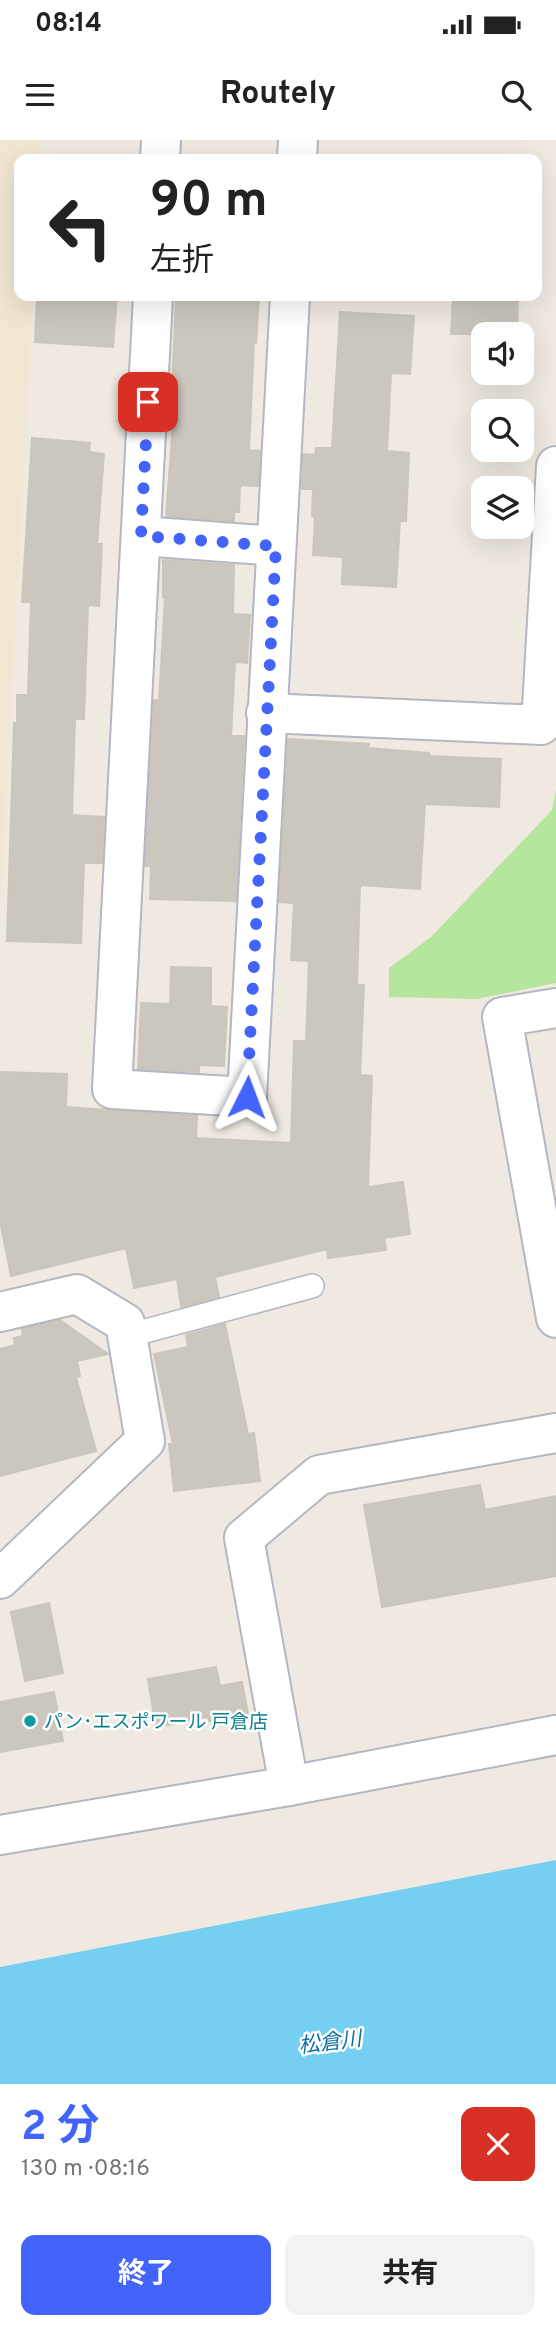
<!DOCTYPE html>
<html lang="ja">
<head>
<meta charset="utf-8">
<style>
	:root { --surface:#fff; --page:#f2f2f2; --text:#222; --muted:#767676; --accent:#4264fb }
	body { margin:0; font-family:Overpass,"Noto Sans JP",sans-serif; background:var(--page); color:var(--text); height:100vh; display:flex; flex-direction:column; font-size:26px; white-space:nowrap }
	* { box-sizing:border-box; margin:0 }
	p { font-size:23px; color:var(--muted) }
	.icon { flex:none; width:38px; height:38px; fill:none; stroke:currentColor; stroke-width:2; stroke-linecap:round; stroke-linejoin:round }
	.map { position:relative; height:1944px; overflow:hidden }
	.drawer { display:flex; flex-direction:column; background:var(--surface); flex:1 }
	.drawer>* { flex:none }
	.guide { position:absolute; left:14px; top:14px; width:528px; height:147px; border-radius:14px; box-shadow:0 7px 28px #0002; background:#fff; color:var(--text); overflow:hidden }
	.controls { position:absolute; left:471px; top:182px; display:grid; gap:14px }
	.controls a { display:grid; place-items:center; width:63px; height:63px; border-radius:14px; background:var(--surface); box-shadow:0 7px 28px #0002; font-size:35px }
	.pin { position:absolute; display:grid; place-items:center; width:60px; height:60px; color:#fff; margin:-30px; border-radius:14px; box-shadow:0 4px 10px #0006 }
	.me { position:absolute; width:77px; margin:-38px; rotate:3deg; stroke-linejoin:round; filter:drop-shadow(0 0 5px #0008) }
	.turn { display:flex; align-items:center; gap:24px; height:147px; padding:0 21px; font-size:32px }
	.turn .icon { width:91px; height:91px; stroke-width:2.5 }
	.turn b { display:block; font-size:49px; line-height:60px }
	.round { display:grid; place-items:center; flex:none; width:74px; height:74px; border-radius:14px; background:var(--page) }
	.overview { display:flex; align-items:center; justify-content:space-between; height:119px; padding:0 21px }
	h1 { font-size:42px; font-weight:700; line-height:52px; color:var(--accent) }
	.button { display:flex; gap:14px; margin-top:auto; padding:14px 21px }
	.button a { flex:1; height:80px; border-radius:14px; background:var(--accent); color:#fff; font-size:28px; font-weight:700; line-height:80px; text-align:center }
	.button a+a { background:var(--page); color:var(--text) }
	.status { display:flex; justify-content:space-between; align-items:center; height:49px; padding:0 35px; background:var(--surface); direction:ltr }
	.status svg { height:19px; fill:currentColor }
	header { display:flex; justify-content:space-between; align-items:center; height:91px; padding:0 21px; background:var(--surface); font-size:32px; font-weight:700 }
	.map>svg:first-child { display:block }
	.education { fill:#f0e6d1 }
	.green { fill:#b6e59e }
	.water { fill:#75cff0 }
	.building { fill:#cbc7bf; stroke:#cbc5ba; stroke-width:2 }
	.lines { fill:none; stroke-linecap:round; stroke-linejoin:round }
	.lane-casing { stroke:#b4b7c1; stroke-width:26 }
	.street-casing { stroke:#b4b7c1; stroke-width:42 }
	.secondary-casing { stroke:#b4b7c1; stroke-width:42 }
	.lane { stroke:#fff; stroke-width:23 }
	.street { stroke:#fff; stroke-width:38 }
	.secondary { stroke:#fff; stroke-width:38 }
	.route { stroke:#4264fb; stroke-width:12; stroke-dasharray:0 21.6 }
	.culture-dot { fill:#0f9aa8; stroke:#fff; stroke-width:2.5 }
	.labels { text-anchor:middle; stroke-width:5; stroke-linejoin:round; paint-order:stroke }
	.culture-label { font-size:19px; fill:#0d838f; stroke:#fff; text-anchor:start }
	.water-label { font-size:21px; font-style:italic; fill:#0d6fa3; stroke:#fff }
</style>
</head>
<body>
<div class="status"><b>08:14</b><svg viewBox="0 0 49 12"><path d="M0 12V9h3v3zM5 12V6h3v6zM10 12V3h3v9zM15 12V0h3v12zM26 1h20v11H26zM47 4h2v5h-2z"/></svg></div>
<header><svg class="icon" aria-label="menu" viewBox="0 0 24 24"><path d="M4 6h16M4 12h16M4 18h16"/></svg>Routely<svg class="icon" aria-label="search" viewBox="0 0 24 24"><circle cx="10" cy="10" r="6"/><path d="M15 15l6 6"/></svg></header>
<div class="map">
<svg width="556" height="1944" viewBox="0 0 556 1944">
	<rect width="100%" height="100%" fill="#efe9e1"/>
	<!-- education -->
	<path class="education" d="M0 0H41L40 19H19V156H33L0 768Z"/>
	<!-- green -->
	<path class="green" d="M556 650V843L477 859 389 857V828L431 797 552 670Z"/>
	<!-- water -->
	<path class="water" d="M556 1720V1944H0V1827Z"/>
	<!-- building -->
	<g class="building">
		<path d="M37 156H117L113 207 35 202Z"/>
		<path d="M176 156H259L256 203 254 202 249 310 260 311 258 346 240 345 239 372H234V381L166 376 174 271H171Z"/>
		<path d="M453 156H518L517 194H451Z"/>
		<path d="M340 172 414 176 410 234 391 233 387 311 409 313 406 381H400L396 447 342 444 343 417 313 415 315 377 312 376 313 349H302L303 314 315 315 316 308H332Z"/>
		<path d="M32 298 90 303 89 312 104 314 97 404H102L99 466 88 465 84 579H75L72 675 104 677 102 723H84L81 803 7 801 14 583H17V555H28L31 462H22Z"/>
		<path d="M163 420 234 425 233 474 250 475 247 523 235 522 231 596H244L236 761 150 759 151 726H145L154 560 159 561 165 458H163Z"/>
		<path d="M288 599 369 604 368 608 429 613V616L501 619 499 667 425 664 420 749 360 745 357 845H364L360 935 372 936 368 1047 403 1042 410 1094 384 1098 386 1110 328 1118 327 1109 215 1137 219 1157 181 1167 177 1139 134 1148 126 1108 11 1136 0 1081V932L67 934 66 967 197 976 196 998 291 1003 294 901H306L309 821 291 820 294 763 279 762Z"/>
		<path d="M171 827 211 828V866L227 867 224 926 199 925V932L138 929 141 863 170 864Z"/>
		<path d="M60 1180 108 1214 77 1221 80 1236 76 1237 96 1311 0 1336V1209L15 1205 14 1198 23 1196 22 1189Z"/>
		<path d="M225 1184 248 1294 254 1293 260 1341 174 1351 169 1304H173L154 1214 188 1207 186 1195Z"/>
		<path d="M480 1345 485 1370 556 1356V1436L382 1467 364 1365Z"/>
		<path d="M49 1463 63 1533 25 1541 11 1472Z"/>
		<path d="M216 1527 220 1546 242 1542 248 1574 209 1581 208 1577 156 1587 148 1539Z"/>
		<path d="M54 1552 63 1601 0 1612V1562Z"/>
	</g>
	<g class="lines">
		<!-- lane casing -->
		<g class="lane-casing">
			<path id="lane" d="M127 1196 312 1146"/>
		</g>
		<!-- street casing -->
		<g class="street-casing">
			<g id="street">
				<path d="M160 19 161 0"/>
				<path d="M297 19 298 0"/>
				<path d="M153 156 112 949 247 957 290 156"/>
				<path d="M141 396 276 406"/>
				<path d="M266 573 541 585 556 326"/>
				<path d="M556 868 502 877 556 1178"/>
				<path d="M0 1172 77 1154 125 1183 145 1301 0 1439"/>
				<path d="M289 1646 244 1398 319 1335 556 1293"/>
			</g>
		</g>
		<!-- secondary casing -->
		<g class="secondary-casing">
			<path id="secondary" d="M0 1695 289 1646 556 1595"/>
		</g>
		<!-- lane -->
		<use href="#lane" class="lane"/>
		<!-- street -->
		<use href="#street" class="street"/>
		<!-- secondary -->
		<use href="#secondary" class="secondary"/>
	</g>
	<g class="lines">
		<!-- route -->
		<path class="route" d="M148 262 141 396 276 406 247 957"/>
	</g>
	<!-- markers -->
	<circle class="culture-dot" cx="30" cy="1581" r="7"/>
	<g class="labels">
		<!-- culture labels -->
		<g class="culture-label">
			<text x="44" y="1588">パン･エスポワール 戸倉店</text>
		</g>
		<!-- water labels -->
		<g class="water-label">
			<text transform="translate(330 1902) rotate(-7)" y="7">松倉川</text>
		</g>
	</g>
</svg>
<div class="controls">
<a><svg class="icon" aria-label="sound" viewBox="0 0 24 24"><path d="M4 9h4l5-4v14l-5-4H4zM17 9q2 3 0 6"/></svg></a>
<a><svg class="icon" aria-label="search" viewBox="0 0 24 24"><circle cx="10" cy="10" r="6"/><path d="M15 15l6 6"/></svg></a>
<a><svg class="icon" aria-label="layers" viewBox="0 0 24 24"><path d="M12 4l9 5-9 5-9-5zM3 14l9 5 9-5"/></svg></a>
</div>
<div class="pin" style="left:148px;top:262px;background:#d93025"><svg class="icon" aria-label="arrive" viewBox="0 0 24 24"><path d="M6 21V4h12l-3 4 3 4H6"/></svg></div>
<svg class="me" style="left:247px;top:957px" viewBox="-20 -20 40 40"><path d="M0-17L14 15 0 8-14 15z" fill="#4264fb" stroke="#fff" stroke-width="4"/></svg>
<div class="guide">
<div class="turn"><svg class="icon" aria-label="left" viewBox="0 0 24 24"><path d="M17 20v-9H6M10 6l-5 5 5 5"/></svg><div><b>90 m</b>左折</div></div>
</div>
</div>
<section class="drawer">
<div class="overview"><div><h1>2 分</h1><p>130 m · 08:16</p></div><a class="round" style="background:#d93025;color:#fff"><svg class="icon" aria-label="close" viewBox="0 0 24 24"><path d="M6 6l12 12M18 6L6 18"/></svg></a></div>
<div class="button"><a>終了</a><a>共有</a></div>
</section>
</body>
</html>
